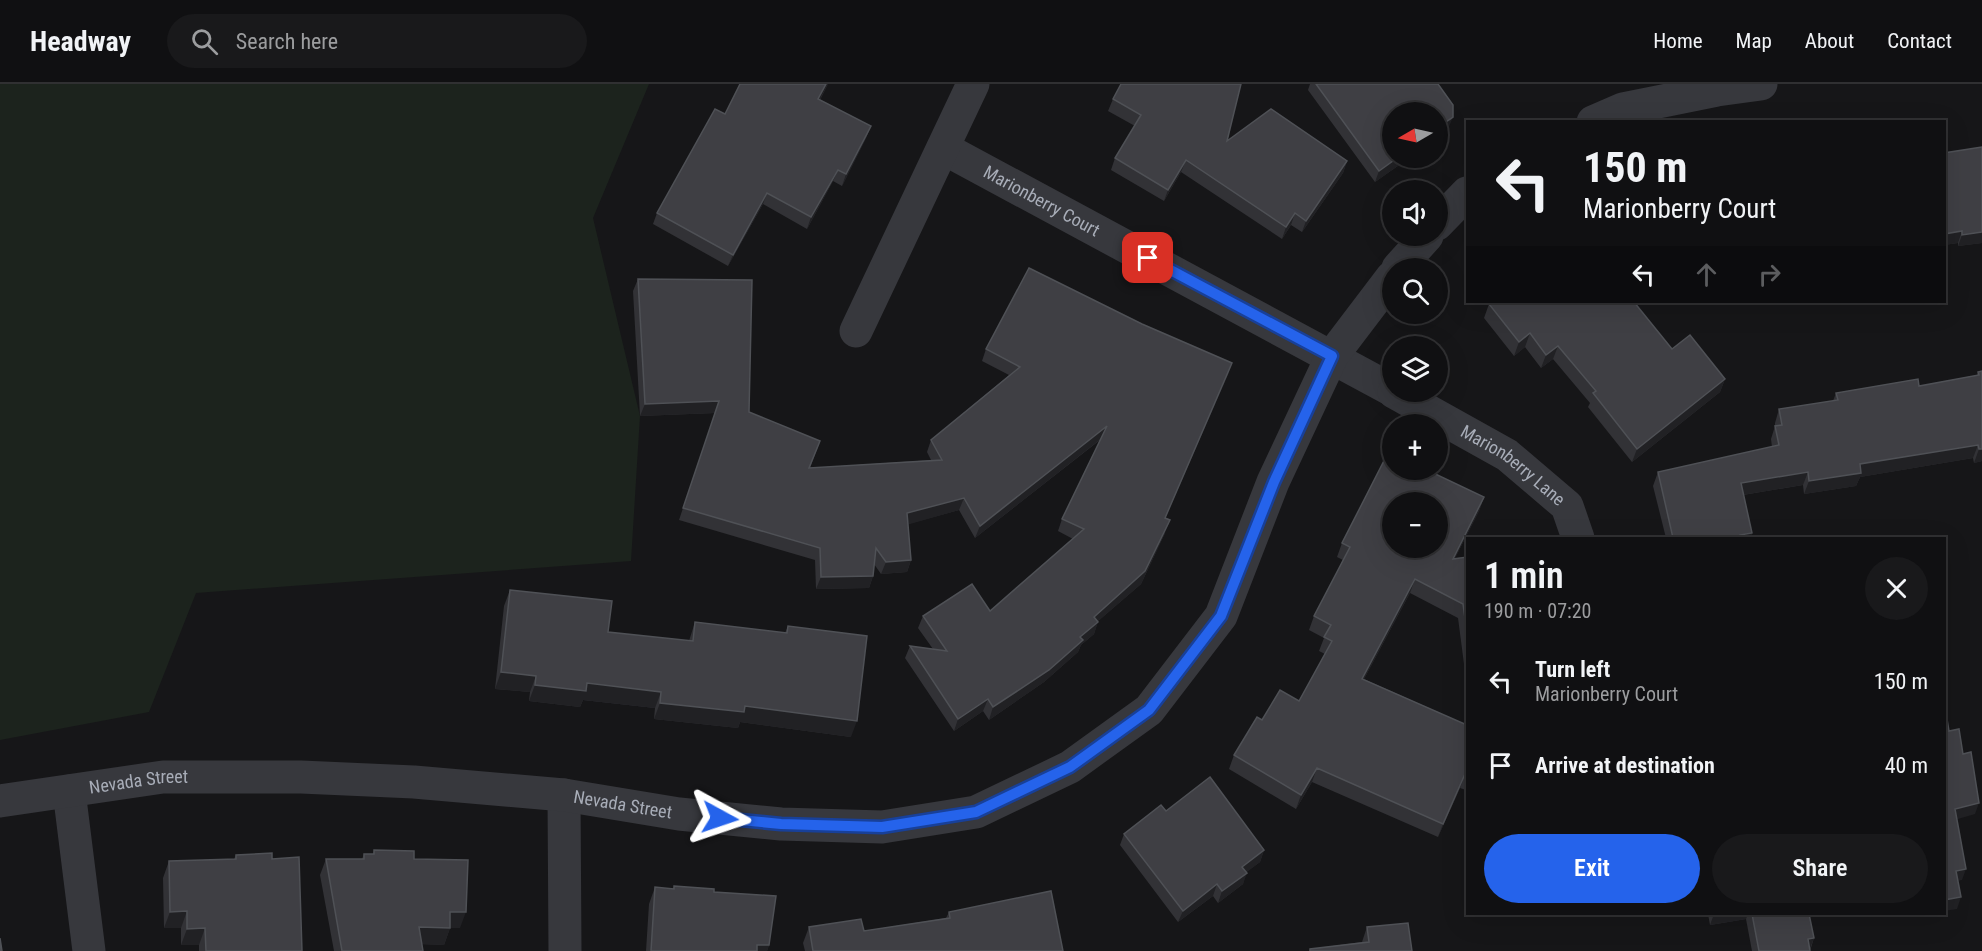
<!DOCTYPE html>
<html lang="en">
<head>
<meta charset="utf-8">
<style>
	:root { --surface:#101012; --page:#19191b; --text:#f1f3f6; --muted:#9c9d9f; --line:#303032; --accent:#2563eb }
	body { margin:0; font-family:"Roboto Condensed",sans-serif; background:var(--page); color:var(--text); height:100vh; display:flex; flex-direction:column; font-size:22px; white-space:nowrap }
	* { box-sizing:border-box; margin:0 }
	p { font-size:20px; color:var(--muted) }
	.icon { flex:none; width:33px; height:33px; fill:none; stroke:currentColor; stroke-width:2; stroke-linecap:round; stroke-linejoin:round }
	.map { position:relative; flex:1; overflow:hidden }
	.drawer { position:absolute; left:1466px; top:453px; width:480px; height:378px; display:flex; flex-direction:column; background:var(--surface); border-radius:0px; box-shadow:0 6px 24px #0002,0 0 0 2px var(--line) }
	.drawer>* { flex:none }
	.hud { position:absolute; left:1466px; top:36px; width:480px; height:183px; border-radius:0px; box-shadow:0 6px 24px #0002,0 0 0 2px var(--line); background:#101012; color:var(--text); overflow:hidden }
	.needle { width:39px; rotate:261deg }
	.fabs { position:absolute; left:1382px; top:18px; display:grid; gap:12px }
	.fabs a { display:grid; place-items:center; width:66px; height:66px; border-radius:50%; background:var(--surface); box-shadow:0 6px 24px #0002,0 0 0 2px var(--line); font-size:30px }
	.pin { position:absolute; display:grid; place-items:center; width:51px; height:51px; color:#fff; margin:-26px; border-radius:12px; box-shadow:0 3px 9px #0006 }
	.me { position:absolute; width:66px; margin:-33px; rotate:95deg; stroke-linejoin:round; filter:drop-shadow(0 0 4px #0008) }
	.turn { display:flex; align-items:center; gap:21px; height:126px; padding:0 18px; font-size:27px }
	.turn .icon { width:78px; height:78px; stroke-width:2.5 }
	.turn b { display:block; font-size:42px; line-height:51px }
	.lanes { display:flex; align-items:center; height:57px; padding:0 18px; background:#0003; justify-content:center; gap:30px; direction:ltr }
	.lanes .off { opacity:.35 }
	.round { display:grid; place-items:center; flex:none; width:63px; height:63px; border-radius:32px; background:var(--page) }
	.head { display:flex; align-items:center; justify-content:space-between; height:102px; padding:0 18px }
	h1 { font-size:36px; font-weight:600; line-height:45px }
	.primary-button { display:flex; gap:12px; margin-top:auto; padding:12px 18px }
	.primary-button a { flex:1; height:69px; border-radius:36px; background:var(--accent); color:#fff; font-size:24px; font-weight:600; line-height:69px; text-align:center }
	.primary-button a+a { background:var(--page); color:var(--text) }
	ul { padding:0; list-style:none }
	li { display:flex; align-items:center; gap:18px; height:84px; padding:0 18px }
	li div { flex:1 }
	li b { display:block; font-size:22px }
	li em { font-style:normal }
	header { display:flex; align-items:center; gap:36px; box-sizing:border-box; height:84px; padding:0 30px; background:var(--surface); border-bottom:2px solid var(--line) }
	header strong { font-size:28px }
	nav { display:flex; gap:33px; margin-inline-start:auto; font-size:21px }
	.search { width:420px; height:54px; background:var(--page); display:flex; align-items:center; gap:15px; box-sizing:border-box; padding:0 21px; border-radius:33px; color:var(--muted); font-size:22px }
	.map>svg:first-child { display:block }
	.green { fill:#1c231d }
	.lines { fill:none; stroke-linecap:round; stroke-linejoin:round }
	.minor { stroke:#37383d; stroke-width:33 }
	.wall { fill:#323236 }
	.shaded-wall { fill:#212124 }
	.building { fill:#3f3f44; stroke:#4f5156; stroke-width:1.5; fill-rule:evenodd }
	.route-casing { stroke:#184099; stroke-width:15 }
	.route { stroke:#2563eb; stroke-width:10 }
	.labels { text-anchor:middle; stroke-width:6; stroke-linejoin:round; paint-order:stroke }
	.street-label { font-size:18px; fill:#a8adb8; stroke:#111113 }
</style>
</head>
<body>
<header>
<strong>Headway</strong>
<div class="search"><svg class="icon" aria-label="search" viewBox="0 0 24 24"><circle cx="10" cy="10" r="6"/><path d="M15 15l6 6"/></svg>Search here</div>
<nav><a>Home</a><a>Map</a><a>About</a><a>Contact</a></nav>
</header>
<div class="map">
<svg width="1982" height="867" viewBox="0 0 1982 867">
	<rect width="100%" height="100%" fill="#161618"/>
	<!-- green -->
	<path class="green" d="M0 0H649L593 134 640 332 631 477 196 509 149 628 0 656Z"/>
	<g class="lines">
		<!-- minor -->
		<g class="minor">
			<path d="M1593 38 1623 25 1717 6 1761 0"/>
			<path id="s1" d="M943 64 1392 306"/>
			<path d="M1437 140 1467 109"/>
			<path d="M1398 184 1427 152"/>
			<path d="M856 247 973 0"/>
			<path id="s2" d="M1394 308 1507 371 1567 422 1578 454"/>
			<path d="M69 707 89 867"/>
			<path d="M564 711 565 867"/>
			<path id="s3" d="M0 717 163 693H301L414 698 564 711 679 730 781 740 882 743 976 728 1070 683 1149 626 1221 532 1273 398 1332 272 1392 193"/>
		</g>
	</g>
	<!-- wall -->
	<g class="wall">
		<path d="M828 0 820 16 871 42 866 54 842 102 833 97 807 145 763 120 728 182 653 140 657 129 725 30Z"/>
		<path d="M1310 0H1438L1448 45 1437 53V28L1392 74H1409L1375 98 1308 6Z"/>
		<path d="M1113 15 1227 57 1347 77 1343 89 1302 148 1291 141 1282 155 1181 88 1164 117 1111 86 1115 74 1135 42 1108 27Z"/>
		<path d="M1944 69 1982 159 1958 162V159L1944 161Z"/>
		<path d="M638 195 749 328 820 357 810 384 931 376 927 368 931 356 1009 291 982 277 986 265 1142 240 1232 279 1165 434V449L1141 500 1098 537 1094 550 1081 561 1078 568 1044 598 989 636 983 627 954 647 905 574 910 562 933 565 918 544 923 532 990 527 1073 455 1058 447 1062 435 1100 356 975 454 959 426 908 440 911 476 907 488 881 490 874 480 873 492 869 504 816 505 815 476 679 436 715 329 640 332 633 207Z"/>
		<path d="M1487 218H1634L1672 265 1725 295 1720 308 1632 378 1588 323 1590 319 1553 275 1541 284 1525 263 1514 272 1484 234 1489 220Z"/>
		<path d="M1982 287V377L1974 379 1973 374 1860 393 1856 402 1804 410 1803 401 1743 411 1752 449 1750 454H1666L1653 402 1658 388 1772 363 1771 355 1775 342V339L1779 325 1833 317 1836 309 1919 302 1977 291 1978 288Z"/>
		<path d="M1484 413 1479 427 1455 474 1467 473V603L1458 534 1410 509 1364 595 1467 641V703L1466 706 1460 704 1438 753 1312 698 1296 725 1229 685 1234 671 1262 636 1299 617 1325 570 1319 567 1324 554 1309 546 1314 532 1343 476 1337 473 1342 459Z"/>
		<path d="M510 506 608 548 689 557 695 538 785 549 788 542 851 653 740 638 738 644 654 635 655 624 583 616 580 623 529 617 530 608 495 605 504 522Z"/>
		<path d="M1166 727 1264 766 1260 778 1246 788 1243 800 1218 819 1213 812 1178 838 1120 761 1124 750Z"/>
		<path d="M374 766 414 775 460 844H450L444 861 422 860 423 867H334L320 791 326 775H362L364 770H373Z"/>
		<path d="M236 771 272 775 302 867H199V861H181V844H164L163 794 169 777 234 775Z"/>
		<path d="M674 802 714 808 769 861 767 867H646L649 820 655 803 673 805Z"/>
		<path d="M949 828 1063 867H805L803 859 809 843 864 847 946 834Z"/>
		<path d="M1708 830H1809L1814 854 1810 867H1752L1746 835 1710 841Z"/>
		<path d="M1367 843 1412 867H1309L1310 865 1362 858Z"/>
	</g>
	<!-- shaded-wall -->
	<g class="shaded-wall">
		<path d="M826 0H828L814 27 818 15Z"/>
		<path d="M1453 33 1448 45 1437 53V44Z"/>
		<path d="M871 42 866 54 842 102 846 90Z"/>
		<path d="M1397 74H1409L1375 98 1379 87Z"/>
		<path d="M1186 76 1181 88 1164 117 1168 106Z"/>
		<path d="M1347 77 1343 89 1302 148 1306 137Z"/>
		<path d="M838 86 833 97 807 145 811 133Z"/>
		<path d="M767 109 763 120 728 182 733 171Z"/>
		<path d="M1295 129 1291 141 1282 155 1286 143Z"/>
		<path d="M1962 147 1958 159 1944 161V150Z"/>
		<path d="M1982 148V159L1958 162 1962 151Z"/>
		<path d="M1530 249 1525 263 1514 272 1519 258Z"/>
		<path d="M1558 262 1553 275 1541 284 1546 271Z"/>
		<path d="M1232 279 1228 291 1160 446 1165 434Z"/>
		<path d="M1725 295 1720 308 1632 378 1637 365Z"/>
		<path d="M719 317 715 329 640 332 645 320Z"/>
		<path d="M1107 342 1102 354 975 454 980 442Z"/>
		<path d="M1978 361 1973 374 1860 393 1856 402 1804 410 1809 397 1860 380Z"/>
		<path d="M1979 365H1982V377L1974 379Z"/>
		<path d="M1808 388 1803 401 1736 412 1741 399Z"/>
		<path d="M1484 413 1479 427 1448 488 1453 475Z"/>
		<path d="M964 414 959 426 903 442 907 429Z"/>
		<path d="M1170 436 1165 449 1141 500 1089 545 1094 533Z"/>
		<path d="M1752 449 1750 454H1739L1740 451Z"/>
		<path d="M911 476 907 488 881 490 886 478Z"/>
		<path d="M873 492 869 504 816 505 821 493Z"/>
		<path d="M1415 495 1410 509 1357 608 1362 595Z"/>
		<path d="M1098 538 1094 550 1081 561 1078 568 1044 598 989 636 993 623Z"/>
		<path d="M501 588 536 592 530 608 495 605Z"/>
		<path d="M587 599 661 608 655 624 583 616 580 623 529 617 535 601Z"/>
		<path d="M988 615 983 627 954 647 958 635Z"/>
		<path d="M660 619 745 622 857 637 851 653 740 638 738 644 654 635Z"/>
		<path d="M1317 684 1312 698 1296 725 1301 711Z"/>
		<path d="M1465 690 1460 704 1438 753 1443 740Z"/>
		<path d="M1979 719 1975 730 1951 737 1955 725Z"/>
		<path d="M1264 766 1260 778 1238 795 1242 783Z"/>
		<path d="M1966 785 1962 796 1952 798 1956 787Z"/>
		<path d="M1247 789 1243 800 1218 819 1222 807Z"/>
		<path d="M1217 800 1213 812 1178 838 1183 827Z"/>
		<path d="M1961 813 1957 825 1944 827V816Z"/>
		<path d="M187 827 181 844H164L170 828Z"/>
		<path d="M450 828H466L460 844H444Z"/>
		<path d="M1714 830H1748L1746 835 1710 841Z"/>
		<path d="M1913 830H1929L1912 833Z"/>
		<path d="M419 843 450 844 444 861 413 860Z"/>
		<path d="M205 844 199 861H181L187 845Z"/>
		<path d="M1814 854 1809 867 1808 855Z"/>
		<path d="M757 861H769L767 867H755Z"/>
	</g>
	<!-- building -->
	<g class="building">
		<path d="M740 0H826L818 15 871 42 846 90 838 86 811 133 767 109 733 171 657 129 715 25 725 30Z"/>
		<path d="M1121 0H1241L1227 57 1271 25 1347 77 1306 137 1295 129 1286 143 1186 76 1168 106 1115 74 1141 31 1113 15Z"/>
		<path d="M1316 0H1438L1453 21V33L1437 44V28H1392V74H1397L1379 87Z"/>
		<path d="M1982 63V148L1962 151V147L1944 150V69Z"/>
		<path d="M1029 184 1142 240 1232 279 1165 434 1170 436 1145 487 1094 533 1098 538 1080 553 1083 556 1049 586 993 623 988 615 958 635 910 562 947 567 923 532 972 500 990 527 1084 445 1062 435 1107 342 980 442 964 414 907 429 911 476 886 478 876 464 873 492 821 493 820 464 683 424 719 317 645 320 638 195 752 196 749 328 820 357 809 384 942 376 931 356 1020 283 986 265Z"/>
		<path d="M1492 218H1634L1672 265 1690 251 1725 295 1637 365 1593 309 1596 307 1558 262 1546 271 1530 249 1519 258 1489 220Z"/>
		<path d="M1982 287V365H1979L1978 361 1860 380 1861 389 1809 397 1808 388 1741 399 1752 449 1740 451 1741 454H1673L1658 388 1779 361 1775 342 1782 341 1779 325 1838 316 1836 309 1918 295 1919 302 1979 291 1978 288Z"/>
		<path d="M1389 367 1392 368V386H1427L1484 413 1453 475 1467 473V549L1463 520 1415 495 1362 595 1467 641V691L1465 690 1443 740 1317 684 1301 711 1234 671 1257 633 1262 636 1280 606 1299 617 1332 557 1324 553 1331 541 1314 532 1350 463 1342 459ZM1392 418H1437V464H1392Z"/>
		<path d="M510 506 612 517 608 548 693 557 695 538 787 549 788 542 867 552 857 637 745 622 744 628 660 619 661 608 587 599 586 607 535 601 536 592 501 588Z"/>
		<path d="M1944 617 1949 647 1959 645 1963 670 1971 668 1979 719 1955 725 1966 785 1956 787 1961 813 1944 816Z"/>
		<path d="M1210 693 1264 766 1242 783 1247 789 1222 807 1217 800 1183 827 1124 750 1161 721 1166 727Z"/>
		<path d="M374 766 414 767V775L468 776 466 828H450V844L419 843 423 867H342L326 775H364V770H374Z"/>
		<path d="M272 769V775L299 773 302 867H206L205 844 187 845V827L170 828 169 777 236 775V771Z"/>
		<path d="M674 802 714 805V808L776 812 769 861H757V867H651L655 803 674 805Z"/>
		<path d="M1051 807 1063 867H813L809 843 861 835 864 847 950 834 949 828Z"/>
		<path d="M1752 830H1809L1814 854 1808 855 1810 867H1759Z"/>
		<path d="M1408 839 1412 867H1310V865L1369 858 1367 843Z"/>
		<path d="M0 854 2 867H0Z"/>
	</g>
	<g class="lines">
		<!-- route casing -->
		<g class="route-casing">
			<path id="route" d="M720 734 781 740 882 743 976 728 1070 683 1149 626 1221 532 1274 398 1332 272 1148 174"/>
		</g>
		<!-- route -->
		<use href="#route" class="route"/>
	</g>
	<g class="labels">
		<!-- street labels -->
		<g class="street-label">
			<text dy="6" stroke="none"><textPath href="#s1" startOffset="112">Marionberry Court</textPath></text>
			<text dy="6" stroke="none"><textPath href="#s2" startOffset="140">Marionberry Lane</textPath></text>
			<text dy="6" stroke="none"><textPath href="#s3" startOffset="140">Nevada Street</textPath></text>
			<text dy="6" stroke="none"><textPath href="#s3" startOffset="626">Nevada Street</textPath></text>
		</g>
	</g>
</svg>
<div class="fabs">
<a><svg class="needle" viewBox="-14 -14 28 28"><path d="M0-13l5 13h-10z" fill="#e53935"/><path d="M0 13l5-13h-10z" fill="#9c9d9f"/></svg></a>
<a><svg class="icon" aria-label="sound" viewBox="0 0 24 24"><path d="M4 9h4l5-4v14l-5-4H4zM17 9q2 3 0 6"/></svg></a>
<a><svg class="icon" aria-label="search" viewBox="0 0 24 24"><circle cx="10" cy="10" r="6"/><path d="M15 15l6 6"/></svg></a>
<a><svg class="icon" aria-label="layers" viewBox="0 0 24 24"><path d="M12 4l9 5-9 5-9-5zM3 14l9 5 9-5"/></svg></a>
<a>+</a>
<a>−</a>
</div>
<div class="pin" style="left:1148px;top:174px;background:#d93025"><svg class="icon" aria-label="arrive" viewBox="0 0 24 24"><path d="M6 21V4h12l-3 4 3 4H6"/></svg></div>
<svg class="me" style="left:720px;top:734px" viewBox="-20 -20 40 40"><path d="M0-17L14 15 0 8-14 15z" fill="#2563eb" stroke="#fff" stroke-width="4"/></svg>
<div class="hud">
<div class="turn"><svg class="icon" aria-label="left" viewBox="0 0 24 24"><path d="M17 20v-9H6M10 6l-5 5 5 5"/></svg><div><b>150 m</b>Marionberry Court</div></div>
<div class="lanes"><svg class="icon" aria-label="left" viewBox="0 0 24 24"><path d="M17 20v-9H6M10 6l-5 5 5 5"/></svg><svg class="icon off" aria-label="ahead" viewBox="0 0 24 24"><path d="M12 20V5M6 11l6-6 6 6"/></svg><svg class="icon off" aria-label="right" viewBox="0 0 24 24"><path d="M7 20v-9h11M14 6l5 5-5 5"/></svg></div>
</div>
<section class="drawer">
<div class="head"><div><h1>1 min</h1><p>190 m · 07:20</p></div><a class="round"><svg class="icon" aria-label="close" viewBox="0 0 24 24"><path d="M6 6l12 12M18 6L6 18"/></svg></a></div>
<ul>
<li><svg class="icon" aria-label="left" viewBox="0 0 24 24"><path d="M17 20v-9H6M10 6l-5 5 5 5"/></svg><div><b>Turn left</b><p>Marionberry Court</p></div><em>150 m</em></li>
<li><svg class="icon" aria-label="arrive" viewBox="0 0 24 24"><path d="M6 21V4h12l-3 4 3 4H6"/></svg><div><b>Arrive at destination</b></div><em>40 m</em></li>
</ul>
<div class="primary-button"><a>Exit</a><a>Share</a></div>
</section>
</div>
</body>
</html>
